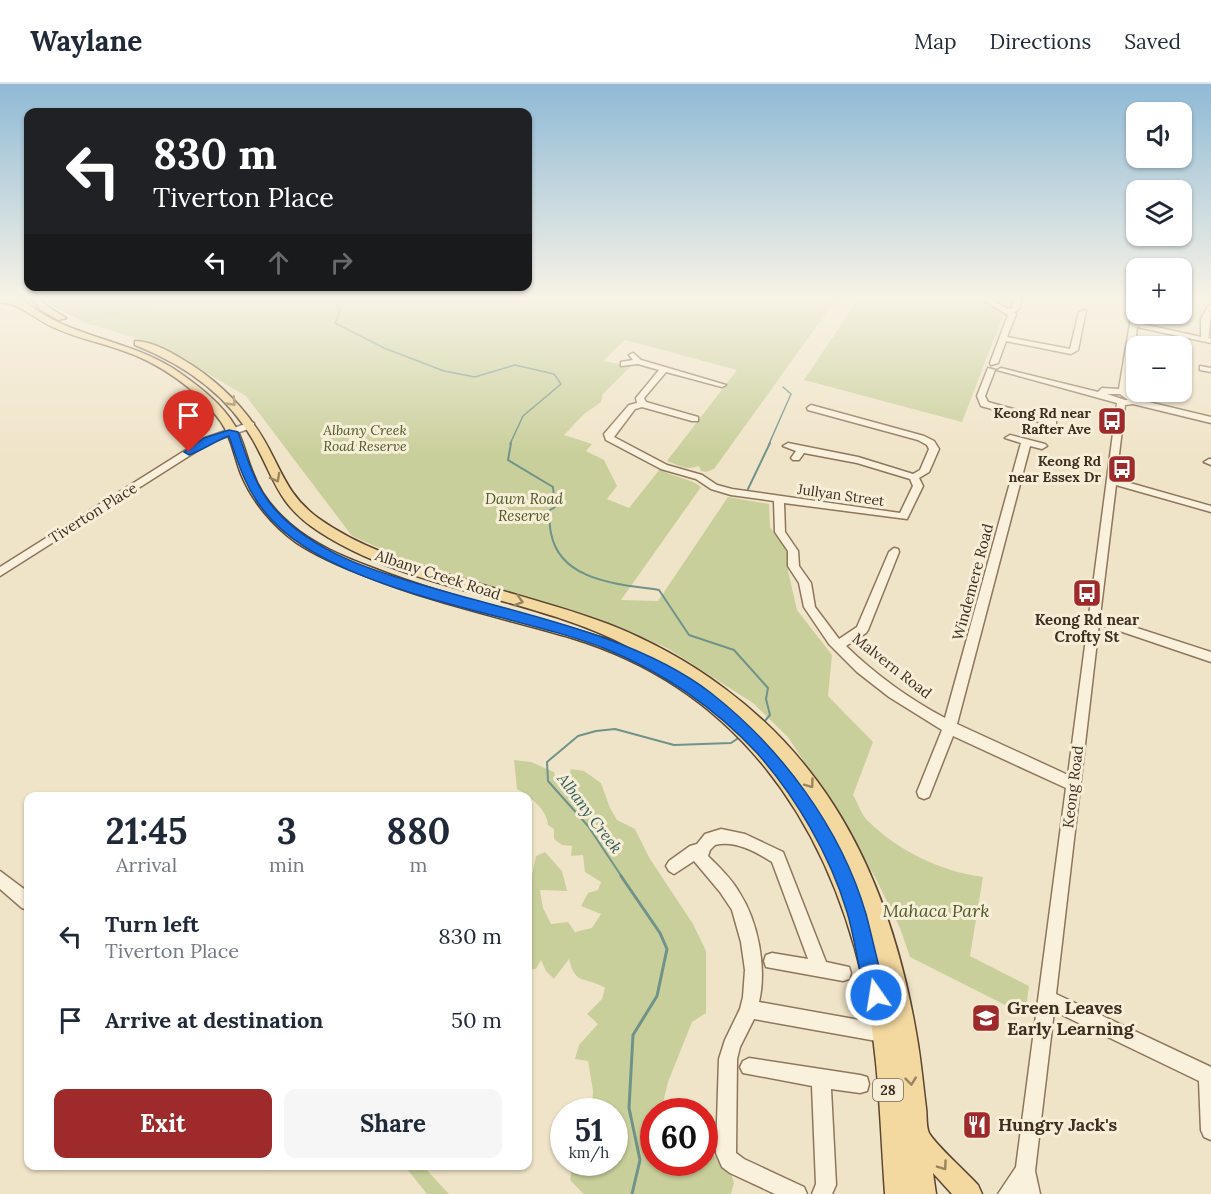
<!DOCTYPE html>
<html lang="en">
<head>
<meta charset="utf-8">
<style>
	:root { --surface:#fff; --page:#f6f6f7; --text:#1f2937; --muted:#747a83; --line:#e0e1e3; --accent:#9e2a2b }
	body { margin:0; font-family:Lora,serif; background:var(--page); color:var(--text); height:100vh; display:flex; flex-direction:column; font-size:22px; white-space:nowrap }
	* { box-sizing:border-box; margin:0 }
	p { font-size:20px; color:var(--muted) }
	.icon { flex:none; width:33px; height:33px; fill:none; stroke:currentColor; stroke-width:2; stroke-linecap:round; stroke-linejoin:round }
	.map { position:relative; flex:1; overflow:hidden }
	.drawer { position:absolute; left:24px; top:708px; width:508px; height:378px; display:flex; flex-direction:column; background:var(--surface); border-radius:12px; box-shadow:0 2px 4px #0004 }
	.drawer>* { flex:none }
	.banner { position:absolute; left:24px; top:24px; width:508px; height:183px; border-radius:12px; box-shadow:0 2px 4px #0004; background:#202124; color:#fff; overflow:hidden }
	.controls { position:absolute; left:1126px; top:18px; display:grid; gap:12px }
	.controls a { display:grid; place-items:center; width:66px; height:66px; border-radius:12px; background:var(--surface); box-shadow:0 2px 4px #0004; font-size:30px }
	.speed { position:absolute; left:550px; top:1014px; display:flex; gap:12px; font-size:30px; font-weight:700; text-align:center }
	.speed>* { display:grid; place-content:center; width:78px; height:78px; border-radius:50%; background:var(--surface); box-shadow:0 2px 4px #0004; line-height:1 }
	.speed small { font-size:15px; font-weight:400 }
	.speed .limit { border:9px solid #d22; background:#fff; color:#111 }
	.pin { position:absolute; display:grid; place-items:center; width:51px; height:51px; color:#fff; margin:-62px -26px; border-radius:50% 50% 50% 0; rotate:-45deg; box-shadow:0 0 6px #0007 }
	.pin .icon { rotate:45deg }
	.me { position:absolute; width:66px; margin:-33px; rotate:347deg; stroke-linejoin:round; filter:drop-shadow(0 0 4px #0008) }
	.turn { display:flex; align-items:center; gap:21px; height:126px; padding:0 30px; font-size:27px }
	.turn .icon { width:78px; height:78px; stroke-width:2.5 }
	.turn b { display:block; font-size:42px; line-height:51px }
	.lanes { display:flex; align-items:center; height:57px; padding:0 30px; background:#0003; justify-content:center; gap:30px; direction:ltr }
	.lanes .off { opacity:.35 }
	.eta { display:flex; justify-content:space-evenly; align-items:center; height:102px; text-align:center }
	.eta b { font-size:36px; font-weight:700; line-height:42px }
	.primary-button { display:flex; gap:12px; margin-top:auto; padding:12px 30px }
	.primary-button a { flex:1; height:69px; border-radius:12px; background:var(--accent); color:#fff; font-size:24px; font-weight:700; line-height:69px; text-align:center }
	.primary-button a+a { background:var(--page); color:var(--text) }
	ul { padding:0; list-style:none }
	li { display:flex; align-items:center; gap:18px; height:84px; padding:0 30px }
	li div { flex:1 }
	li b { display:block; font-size:22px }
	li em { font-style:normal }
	header { display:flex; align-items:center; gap:36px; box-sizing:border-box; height:84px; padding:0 30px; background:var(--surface); border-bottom:2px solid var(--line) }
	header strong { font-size:28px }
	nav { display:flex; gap:33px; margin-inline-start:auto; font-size:21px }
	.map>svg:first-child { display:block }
	.green { fill:#c9cf9b }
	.cemetery { fill:#bfc49a }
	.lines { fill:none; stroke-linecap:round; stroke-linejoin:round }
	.stream-far2 { stroke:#6f938a; stroke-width:1.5 }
	.stream-far1 { stroke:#6f938a; stroke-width:2 }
	.stream { stroke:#6f938a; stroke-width:3 }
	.minor-casing { stroke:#8d765c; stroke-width:3 }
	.major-casing { stroke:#5b4430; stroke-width:3 }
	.minor { fill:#faf1dc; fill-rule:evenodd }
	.major { fill:#f3d9a0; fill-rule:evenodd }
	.oneway { stroke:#988460 }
	.route { fill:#1a73e8; stroke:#114b97; stroke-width:1.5 }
	.labels { text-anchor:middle; stroke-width:6; stroke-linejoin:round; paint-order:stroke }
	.far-poi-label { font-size:14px; font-weight:bold; fill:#3d2e20; stroke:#f7eed8; text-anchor:end }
	.far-park-label { font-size:14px; font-style:italic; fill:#4d5a26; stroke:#f7eed8 }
	.far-street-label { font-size:14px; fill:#3d2e20; stroke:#f7eed8 }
	.shield { fill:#f7eed8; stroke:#756857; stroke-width:1.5 }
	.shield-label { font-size:14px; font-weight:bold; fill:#3d2e20 }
	.park-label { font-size:15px; font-style:italic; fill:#4d5a26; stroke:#f7eed8 }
	.street-label { font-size:15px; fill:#3d2e20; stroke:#f7eed8 }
	.poi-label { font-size:15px; font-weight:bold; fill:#3d2e20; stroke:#f7eed8 }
	.water-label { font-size:16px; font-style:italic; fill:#2f5d5a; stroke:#f7eed8 }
	.near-park-label { font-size:18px; font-style:italic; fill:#4d5a26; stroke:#f7eed8 }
	.near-poi-label { font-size:18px; font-weight:bold; fill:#3d2e20; stroke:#f7eed8; text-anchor:start }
</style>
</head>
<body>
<header>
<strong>Waylane</strong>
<nav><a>Map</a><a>Directions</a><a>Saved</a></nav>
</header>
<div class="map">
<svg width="1211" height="1110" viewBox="0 0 1211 1110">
	<rect width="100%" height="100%" fill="#f0e4c8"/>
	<!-- green -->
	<g class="green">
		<path d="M182 214H837L714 385 706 388 701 387 699 382C685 387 679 381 667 377L737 286 625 256 603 277 631 282 603 310 601 318 584 330 564 351 592 360 586 367 604 376 617 402 607 415 629 424 660 385C673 394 691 394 701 403L621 516 658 517 728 413 769 420 770 443 788 468V487L797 526 832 571 828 612 873 658 853 711C858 719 861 730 867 736 898 767 940 787 983 793L970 872 1029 902 1025 931 910 873 900 844 875 793 829 717 788 653 753 619 667 564 621 544 397 472 352 452 246 312 159 261 86 239Z"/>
		<path d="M859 214H976L1004 229 962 338 804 296Z"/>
		<path d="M514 676 531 678 554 688 557 700 565 704 571 685 584 687 601 699 610 724 617 736 635 745 650 775 693 840 706 867V929L692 938 668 998 661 1027 654 1028V1078H705V1073L713 1071 728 1079 734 1099 731 1110H584L570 1096 573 1079 615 1078V1028L592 1027 593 1007 588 977 575 975 579 961 598 940 587 930 602 915 605 904C584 891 576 903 569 875L554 895 546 887 541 876 536 885H528V797H531L536 772 545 768 562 787 567 807 540 806 543 824 551 840 568 838 575 848 592 844 601 830 581 822 588 809 598 806 601 798 585 788 583 771 571 772 572 762 562 761 554 755V745L548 741C547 725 530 713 517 705Z"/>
		<path d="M419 1082H423L449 1110H427L407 1085Z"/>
	</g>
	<!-- cemetery -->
	<path class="cemetery" d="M46 214H182L86 239 54 223Z"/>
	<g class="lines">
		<!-- stream-far2 -->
		<g class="stream-far2">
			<path d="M338 214 337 223 340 227 335 239 384 264 444 287 475 293 515 281 554 290 561 300 523 332 510 360"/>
			<path d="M769 360 791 310 783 303"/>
		</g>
		<!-- stream-far1 -->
		<g class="stream-far1">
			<path d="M511 359 508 376 553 403 555 423 550 426C550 434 549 442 551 449 560 498 620 500 659 506L689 551 734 566 768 604 766 615 770 631 763 639"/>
			<path d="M748 405 770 359"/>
			<path d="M622 793 588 742 548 697 547 678 578 652 596 647 615 645 674 661 731 659 740 653"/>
		</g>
		<!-- stream -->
		<path class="stream" d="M621 792 660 849 667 865 657 912 633 951 629 1024 640 1076 632 1110"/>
		<!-- minor casing -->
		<g class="minor-casing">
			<g id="minor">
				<path d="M980 214H989L1008 225 1012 224 1015 214H1022L1019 225 1014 228 1016 230 1007 253 1070 265 1079 228 1086 226 1078 266 1071 270 1006 257 998 279 991 281 990 279 1008 231Z"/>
				<path d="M1134 215H1137L1138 239 1201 253V235L1208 222H1211C1211 233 1209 243 1209 254L1211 255V259L1137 243 1129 301 1127 307 1134 311 1136 315 1211 333V339L1133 320 1125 321 1116 395 1211 422V428L1116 401 1100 532 1211 568V578L1099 540 1056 910 1211 983V1056L1204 1053 1201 1046 1199 997 1054 927 1035 1087 1040 1110H998L1016 1083 1066 704 953 652 929 713 924 715 919 713 917 708 942 646 889 613 857 588 829 560 804 523 799 499 788 482V467L775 448 774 417 731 411 711 405 696 395 661 385 606 356 604 350 629 321 637 319 636 314 659 286 638 280 621 282V278L633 276 629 271 633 269 641 276 726 301 722 303 666 288 644 314 646 318 698 333V337H692L642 323 635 325 614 353 667 381 702 391 717 401 732 405 900 429 913 402 910 395 857 379 804 369 799 376H793L791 374 796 367 783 362 788 359 858 373 913 390 920 386 929 365 927 361 918 356 808 326 807 324 811 321 924 352 934 357 939 365 929 388 919 394 923 402 907 435 784 419 785 448 798 467 799 482 811 499 815 523 839 555 857 543 889 468 894 464 898 465 899 468 868 546 866 549 846 562C876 591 909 615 945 634L1021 359 1005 354 1010 351 1045 360 1047 362 1042 365 1030 362 957 640 1068 691 1117 319 997 286 1001 284 1098 308 1102 304 1119 305ZM1107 310H1120L1128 316H1125Z"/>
				<path d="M1200 282 1211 284V288L1200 286Z"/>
				<path d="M988 284 995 286 985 312 988 318 1056 337V341H1050L981 322 977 312Z"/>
				<path d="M251 338 254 339V343L211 358 0 492V483L205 354Z"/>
				<path d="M1209 375H1211V381L1204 378Z"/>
				<path d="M721 745 745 750 783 768 826 878 849 883 851 889 849 895 843 897 766 883 764 877 766 871 772 869 808 875 772 778C756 768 735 756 715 761L710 766 708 772C719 783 731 794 739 808 758 837 767 884 759 918L882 940 888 943 891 949 888 955 882 958 754 935 740 963 737 975 736 1069 744 1075 804 1103 807 1110H775L730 1089 722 1083 716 1069 719 975 725 956 740 925 743 913 745 886 741 858 732 826 720 808 694 777 674 790 669 787 666 782 669 777 690 762 697 760 705 750Z"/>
				<path d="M0 787 28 808V826L22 824 0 805Z"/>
				<path d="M749 974 860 991 867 993 869 1000 867 1007 860 1009 831 1005 836 1101 832 1110H812L816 1100 812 1002 743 989 740 983 743 977Z"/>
			</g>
		</g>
		<!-- major casing -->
		<g class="major-casing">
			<g id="major">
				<path d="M0 214H21C66 255 131 254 180 289 201 304 222 320 235 342 244 357 246 373 253 389 260 409 274 426 290 440 314 461 344 473 373 484 456 517 545 532 629 563 532 512 409 507 318 447 277 420 275 395 253 356 227 310 183 280 135 261V257C150 257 169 267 182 275 216 295 244 322 264 356 282 387 287 411 318 434 364 467 420 482 473 498 518 512 564 523 608 540 690 572 765 626 817 697 872 771 902 864 917 954 921 977 923 1000 926 1024 927 1031 926 1043 929 1049 935 1060 968 1090 978 1101L982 1110H952L933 1089 936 1110H885C880 1039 879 965 863 896 826 735 736 604 572 554 503 534 433 519 366 492 342 483 318 473 297 459 273 442 252 417 241 390 234 372 232 354 221 338 199 306 158 278 121 266 99 258 76 254 55 244 34 235 22 220 0 218ZM844 778 866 832 845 780Z"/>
				<path d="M31 214H40L47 222 66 234 58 236 41 226Z"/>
			</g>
		</g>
		<!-- minor -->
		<use href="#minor" class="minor"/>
		<!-- major -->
		<use href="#major" class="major"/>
	</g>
	<!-- one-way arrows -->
	<defs><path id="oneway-chevron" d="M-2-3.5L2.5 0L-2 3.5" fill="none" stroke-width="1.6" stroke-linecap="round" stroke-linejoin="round" transform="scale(1.5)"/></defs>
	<g class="oneway">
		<use href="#oneway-chevron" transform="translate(232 318) rotate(46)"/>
		<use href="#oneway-chevron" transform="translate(276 394) rotate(61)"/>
		<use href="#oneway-chevron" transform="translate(519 517) rotate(16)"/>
		<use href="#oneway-chevron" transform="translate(810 700) rotate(54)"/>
		<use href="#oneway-chevron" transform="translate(911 997) rotate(84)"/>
		<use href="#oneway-chevron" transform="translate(943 1082) rotate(55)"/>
	</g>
	<!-- sky -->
	<linearGradient id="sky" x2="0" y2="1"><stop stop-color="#8fbad6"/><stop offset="0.58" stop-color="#f8f3e6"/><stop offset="1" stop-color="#f8f3e6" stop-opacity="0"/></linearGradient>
	<rect width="1211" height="370" fill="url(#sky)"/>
	<!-- route -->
	<path class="route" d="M229 346 238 348C247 374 255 402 273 423 313 470 379 489 436 505 525 531 637 552 711 609 781 664 841 744 866 830 873 857 879 884 886 911L883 918 876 921 869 918C858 890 856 857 847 828 830 771 796 713 757 669 715 624 662 588 606 565 511 527 328 509 264 427 246 405 238 379 229 352 215 357 203 366 189 371L184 368 204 354Z"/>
	<!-- icons -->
	<defs>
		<g id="bus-square" transform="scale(1.5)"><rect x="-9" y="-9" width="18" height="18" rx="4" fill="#9e2a2b" stroke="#f7eed8"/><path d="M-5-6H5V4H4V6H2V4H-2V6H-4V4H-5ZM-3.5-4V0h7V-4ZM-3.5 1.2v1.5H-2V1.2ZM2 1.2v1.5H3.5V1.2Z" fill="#fff"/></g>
		<g id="school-square" transform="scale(1.5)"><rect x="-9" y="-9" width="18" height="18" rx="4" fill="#9e2a2b" stroke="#f7eed8"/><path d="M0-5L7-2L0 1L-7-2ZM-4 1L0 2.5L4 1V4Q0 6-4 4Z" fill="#fff"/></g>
		<g id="restaurant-square" transform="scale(1.5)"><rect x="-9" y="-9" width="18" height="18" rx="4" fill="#9e2a2b" stroke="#f7eed8"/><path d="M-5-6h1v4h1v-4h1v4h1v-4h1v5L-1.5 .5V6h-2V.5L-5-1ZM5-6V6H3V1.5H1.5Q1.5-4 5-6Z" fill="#fff"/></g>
	</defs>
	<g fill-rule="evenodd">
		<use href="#bus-square" x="1112" y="337"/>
		<use href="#bus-square" x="1122" y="385"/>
		<use href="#bus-square" x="1087" y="509"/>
		<use href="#school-square" x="986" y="934"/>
		<use href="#restaurant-square" x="977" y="1041"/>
	</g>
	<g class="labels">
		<!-- far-poi labels -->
		<g class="far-poi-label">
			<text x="1091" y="334">Keong Rd near<tspan x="1091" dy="16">Rafter Ave</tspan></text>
			<text x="1101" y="382">Keong Rd<tspan x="1101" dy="16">near Essex Dr</tspan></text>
		</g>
		<!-- far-park labels -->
		<g class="far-park-label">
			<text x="365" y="351">Albany Creek<tspan x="365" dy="16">Road Reserve</tspan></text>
		</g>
		<!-- far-street labels -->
		<g class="far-street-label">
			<text transform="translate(841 411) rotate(8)" y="5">Jullyan Street</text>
		</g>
		<!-- shield labels -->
		<rect class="shield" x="873" y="995" width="30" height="22" rx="4.5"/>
		<g class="shield-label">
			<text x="888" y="1011">28</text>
		</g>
		<!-- park labels -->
		<g class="park-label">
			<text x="524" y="420">Dawn Road<tspan x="524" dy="17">Reserve</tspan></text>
		</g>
		<!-- street labels -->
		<g class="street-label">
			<text transform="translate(93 429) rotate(-32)" y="5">Tiverton Place</text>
			<text transform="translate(438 491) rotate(18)" y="5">Albany Creek Road</text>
			<text transform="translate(973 498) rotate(-75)" y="5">Windemere Road</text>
			<text transform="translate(892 582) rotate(38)" y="5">Malvern Road</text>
			<text transform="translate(1073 703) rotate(-83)" y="5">Keong Road</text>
		</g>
		<!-- poi labels -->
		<g class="poi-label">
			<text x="1087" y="541">Keong Rd near<tspan x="1087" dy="17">Crofty St</tspan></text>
		</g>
		<!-- water labels -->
		<g class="water-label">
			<text transform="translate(590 729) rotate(53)" y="6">Albany Creek</text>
		</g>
		<!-- near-park labels -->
		<g class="near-park-label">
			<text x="936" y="833">Mahaca Park</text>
		</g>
		<!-- near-poi labels -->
		<g class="near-poi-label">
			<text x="1007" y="930">Green Leaves<tspan x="1007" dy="21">Early Learning</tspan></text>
			<text x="998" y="1047">Hungry Jack's</text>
		</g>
	</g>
</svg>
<div class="controls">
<a><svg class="icon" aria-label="sound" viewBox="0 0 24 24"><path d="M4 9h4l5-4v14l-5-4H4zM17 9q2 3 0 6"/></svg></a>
<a><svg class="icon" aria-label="layers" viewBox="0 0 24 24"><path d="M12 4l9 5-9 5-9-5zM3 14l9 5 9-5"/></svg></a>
<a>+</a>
<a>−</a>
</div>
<div class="speed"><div>51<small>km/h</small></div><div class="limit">60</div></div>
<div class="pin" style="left:189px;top:368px;background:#d93025"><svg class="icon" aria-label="arrive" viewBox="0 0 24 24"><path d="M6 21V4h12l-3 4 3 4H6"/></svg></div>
<svg class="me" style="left:876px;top:911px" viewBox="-20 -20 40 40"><circle r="17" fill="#1a73e8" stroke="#fff" stroke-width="3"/><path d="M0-11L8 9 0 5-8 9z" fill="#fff"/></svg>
<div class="banner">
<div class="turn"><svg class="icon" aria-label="left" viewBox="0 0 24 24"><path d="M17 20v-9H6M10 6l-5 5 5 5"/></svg><div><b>830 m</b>Tiverton Place</div></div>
<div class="lanes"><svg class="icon" aria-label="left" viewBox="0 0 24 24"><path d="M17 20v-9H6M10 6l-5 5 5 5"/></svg><svg class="icon off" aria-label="ahead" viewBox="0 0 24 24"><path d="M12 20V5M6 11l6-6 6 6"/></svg><svg class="icon off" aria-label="right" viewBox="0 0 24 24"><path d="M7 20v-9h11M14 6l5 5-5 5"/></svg></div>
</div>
<section class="drawer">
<div class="eta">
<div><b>21:45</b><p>Arrival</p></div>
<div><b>3</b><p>min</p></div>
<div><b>880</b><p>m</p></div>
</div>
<ul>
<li><svg class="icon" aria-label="left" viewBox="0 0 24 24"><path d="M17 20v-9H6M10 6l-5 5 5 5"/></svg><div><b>Turn left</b><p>Tiverton Place</p></div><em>830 m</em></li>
<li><svg class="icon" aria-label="arrive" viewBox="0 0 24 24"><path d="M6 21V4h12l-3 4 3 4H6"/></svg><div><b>Arrive at destination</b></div><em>50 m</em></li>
</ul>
<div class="primary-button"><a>Exit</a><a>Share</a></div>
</section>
</div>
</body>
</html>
